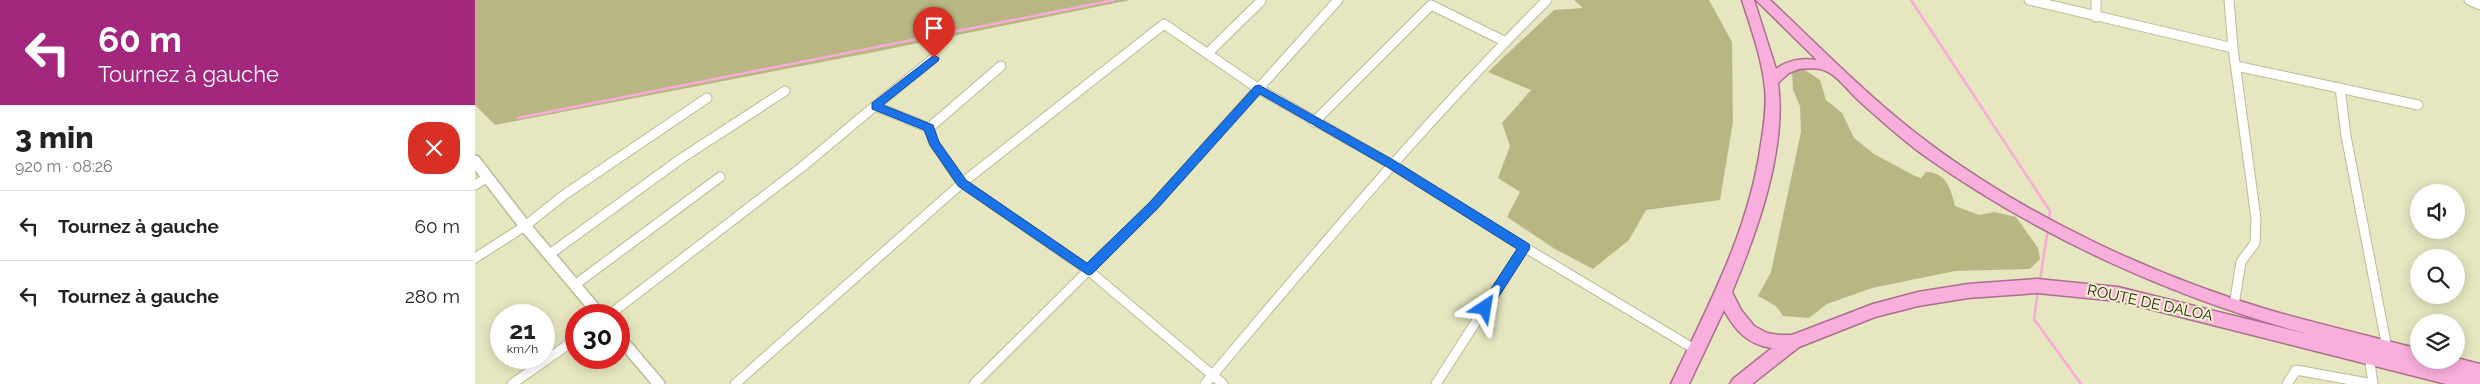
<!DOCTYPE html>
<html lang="fr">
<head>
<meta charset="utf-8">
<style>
	:root { --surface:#fff; --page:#f2f2f2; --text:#222; --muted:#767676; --line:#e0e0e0 }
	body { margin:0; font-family:Raleway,sans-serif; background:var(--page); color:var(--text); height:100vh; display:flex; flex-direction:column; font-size:19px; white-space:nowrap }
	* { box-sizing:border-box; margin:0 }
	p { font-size:16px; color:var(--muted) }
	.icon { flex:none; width:28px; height:28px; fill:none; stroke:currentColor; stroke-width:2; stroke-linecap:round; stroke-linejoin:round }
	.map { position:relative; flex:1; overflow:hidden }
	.sheet { display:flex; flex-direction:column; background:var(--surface); width:475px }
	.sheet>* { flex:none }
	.top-card { background:#a3277c; color:#fff; overflow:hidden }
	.buttons { position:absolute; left:1935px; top:184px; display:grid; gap:10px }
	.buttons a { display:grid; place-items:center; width:55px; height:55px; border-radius:50%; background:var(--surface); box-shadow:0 2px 12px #0003; font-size:25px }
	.speed { position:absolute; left:15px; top:304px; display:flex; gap:10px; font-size:25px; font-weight:700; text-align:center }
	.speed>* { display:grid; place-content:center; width:65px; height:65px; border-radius:50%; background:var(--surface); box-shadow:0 2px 12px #0003; line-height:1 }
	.speed small { font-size:12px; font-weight:400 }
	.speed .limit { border:8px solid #d22; background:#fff; color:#111 }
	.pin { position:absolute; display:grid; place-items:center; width:42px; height:42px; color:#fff; margin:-51px -21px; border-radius:50% 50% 50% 0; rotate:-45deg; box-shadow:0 0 5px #0007 }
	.pin .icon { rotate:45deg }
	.me { position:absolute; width:55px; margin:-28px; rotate:33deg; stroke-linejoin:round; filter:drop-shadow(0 0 4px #0008) }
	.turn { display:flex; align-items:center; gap:18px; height:105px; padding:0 15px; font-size:22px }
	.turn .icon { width:65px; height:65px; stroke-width:2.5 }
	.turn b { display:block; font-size:35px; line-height:42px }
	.round { display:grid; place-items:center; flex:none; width:52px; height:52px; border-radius:20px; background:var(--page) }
	.headline { display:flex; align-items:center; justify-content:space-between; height:85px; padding:0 15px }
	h1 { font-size:30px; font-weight:800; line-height:38px }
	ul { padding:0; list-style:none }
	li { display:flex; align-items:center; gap:15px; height:70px; padding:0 15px; border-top:1px solid var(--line) }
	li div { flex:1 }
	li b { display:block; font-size:19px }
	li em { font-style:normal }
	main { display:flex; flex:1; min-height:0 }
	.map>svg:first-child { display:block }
	.green { fill:#b8b784 }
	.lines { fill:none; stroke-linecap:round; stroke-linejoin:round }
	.stream { stroke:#f8aad8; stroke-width:2.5 }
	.minor-casing { stroke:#bbbb96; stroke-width:11 }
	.tertiary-casing { stroke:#bbbb96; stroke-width:14 }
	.trunk-casing { stroke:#ab6f8e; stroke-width:3 }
	.minor { stroke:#fff; stroke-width:9 }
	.tertiary { stroke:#fff; stroke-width:11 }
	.trunk { fill:#f8afdb; fill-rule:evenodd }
	.route { fill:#1a73e8; stroke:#114b97 }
	.labels { text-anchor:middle; stroke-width:4; stroke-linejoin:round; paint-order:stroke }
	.street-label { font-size:15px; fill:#1e1e10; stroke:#f4f3ce }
</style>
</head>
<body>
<main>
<section class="sheet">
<div class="top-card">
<div class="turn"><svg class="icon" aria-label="left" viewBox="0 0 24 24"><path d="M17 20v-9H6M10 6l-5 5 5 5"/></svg><div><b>60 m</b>Tournez à gauche</div></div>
</div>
<div class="headline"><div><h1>3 min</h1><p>920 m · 08:26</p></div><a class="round" style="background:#d93025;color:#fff"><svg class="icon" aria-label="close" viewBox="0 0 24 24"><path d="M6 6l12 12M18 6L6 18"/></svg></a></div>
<ul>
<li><svg class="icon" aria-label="left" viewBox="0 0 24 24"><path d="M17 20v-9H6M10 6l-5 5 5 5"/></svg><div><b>Tournez à gauche</b></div><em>60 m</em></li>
<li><svg class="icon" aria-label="left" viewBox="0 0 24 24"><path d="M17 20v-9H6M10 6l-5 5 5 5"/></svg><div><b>Tournez à gauche</b></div><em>280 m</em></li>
</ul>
</section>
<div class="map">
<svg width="2005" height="384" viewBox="0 0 2005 384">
	<rect width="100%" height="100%" fill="#e6e6c1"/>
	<!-- green -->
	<g class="green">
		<path d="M0 0H655L394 53 20 125 0 105Z"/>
		<path d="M1099 0H1234L1257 42 1258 122 1245 200 1171 210 1154 240 1118 269 1080 249 1032 217 1045 192 1023 178 1035 146 1027 123 1056 90 1013 72 1079 10 1108 8Z"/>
		<path d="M1327 68 1345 80 1351 100 1367 113 1379 138 1399 154 1440 176 1446 178 1451 172C1471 172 1476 189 1480 206L1504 215 1519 212 1541 217 1563 248 1565 259 1555 269 1480 271 1397 288 1352 304 1334 318 1308 316 1301 306 1283 296 1296 272 1326 132 1325 106 1318 90 1317 71Z"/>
	</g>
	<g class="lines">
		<!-- stream -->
		<g class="stream">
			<path d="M1436 0 1575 211 1574 221"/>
			<path d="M43 118 639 0"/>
			<path d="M1565 280 1573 229"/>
			<path d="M1563 291 1559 319 1606 384"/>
		</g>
		<!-- minor casing -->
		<g class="minor-casing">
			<g id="minor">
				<path d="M1554 0 1758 48"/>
				<path d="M1621 0V17"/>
				<path d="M1754 0 1758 48 1781 218 1780 243 1766 262 1759 305"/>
				<path d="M1994 0 2005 5"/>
				<path d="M733 53 786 1"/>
				<path d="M1761 66 1943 105"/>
				<path d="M1865 88 1871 136 1912 348"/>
				<path d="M400 106 459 58"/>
				<path d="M839 122 956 5 1029 41"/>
				<path d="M454 128 526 66"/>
				<path d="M0 185 13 177"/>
				<path d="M1049 247 1221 350"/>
				<path d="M75 254 207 158 310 91"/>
				<path d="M0 258 50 226 89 195 232 98"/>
				<path d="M101 284 245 177"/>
				<path d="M134 315 327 167 400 106 454 128 459 143 487 183 613 270 748 384"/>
				<path d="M1894 356 1898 384"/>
				<path d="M37 384 101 339"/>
				<path d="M260 384 487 183 689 24 784 89 916 164 1049 247 961 384"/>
				<path d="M499 384 679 205 863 0"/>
				<path d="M730 384C841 253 950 121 1072 0"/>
				<path d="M1812 384 1821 370 1898 384"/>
			</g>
		</g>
		<!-- tertiary casing -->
		<g class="tertiary-casing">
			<g id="tertiary">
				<path d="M0 161 50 226 125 315"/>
				<path d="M144 337 184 384"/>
			</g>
		</g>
		<!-- trunk casing -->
		<g class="trunk-casing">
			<path id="trunk" d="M1267 0H1279L1301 69C1312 60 1328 58 1342 60L1281 0H1295C1347 49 1397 101 1455 144 1553 217 1677 275 1794 310 1843 324 1894 336 1944 349V360H1951L1946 363 1957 366 1953 360H1981V358L2005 364V384H1971L1643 301 1562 293 1493 298 1443 306 1400 317 1324 347 1277 384H1255L1258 379 1297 348C1273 345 1260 330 1249 310L1214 384H1196C1233 306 1274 231 1286 144 1289 126 1292 106 1290 88 1287 58 1276 28 1267 0ZM1324 69C1333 68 1345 67 1353 72 1363 77 1373 90 1381 98 1402 117 1424 137 1447 154 1564 237 1698 298 1836 335L1643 287 1562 279 1493 284 1443 292 1398 304 1317 335H1304L1292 333 1279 326 1266 310 1257 292C1282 232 1312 150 1303 83L1314 73Z"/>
		</g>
		<!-- minor -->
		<use href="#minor" class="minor"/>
		<!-- tertiary -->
		<use href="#tertiary" class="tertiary"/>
		<!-- trunk -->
		<use href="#trunk" class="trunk"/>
	</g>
	<!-- route -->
	<path class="route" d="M459 55 464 58 463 61 408 105 458 125 464 142 491 180 612 263 675 202 780 86 784 85 920 161 1054 244 1055 248 1014 312H1006L1004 308 1006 304 1042 249 912 167 785 94 683 208 617 274 613 275 483 186 455 145 449 130 397 109V103Z"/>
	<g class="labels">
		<!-- street labels -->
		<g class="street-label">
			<text transform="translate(1675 303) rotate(12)" y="5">ROUTE DE DALOA</text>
		</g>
	</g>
</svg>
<div class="buttons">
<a><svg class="icon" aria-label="sound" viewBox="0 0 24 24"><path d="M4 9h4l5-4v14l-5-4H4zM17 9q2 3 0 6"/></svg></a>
<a><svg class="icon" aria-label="search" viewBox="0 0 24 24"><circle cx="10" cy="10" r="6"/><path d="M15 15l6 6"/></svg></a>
<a><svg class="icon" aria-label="layers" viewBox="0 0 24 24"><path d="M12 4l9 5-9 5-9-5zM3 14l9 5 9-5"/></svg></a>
</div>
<div class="speed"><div>21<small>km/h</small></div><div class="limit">30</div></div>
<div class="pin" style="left:459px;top:58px;background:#d93025"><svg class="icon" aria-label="arrive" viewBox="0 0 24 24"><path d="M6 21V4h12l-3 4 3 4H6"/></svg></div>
<svg class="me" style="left:1010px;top:308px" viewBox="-20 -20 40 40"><path d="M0-17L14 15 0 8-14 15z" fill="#1a73e8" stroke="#fff" stroke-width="4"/></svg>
</div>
</main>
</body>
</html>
